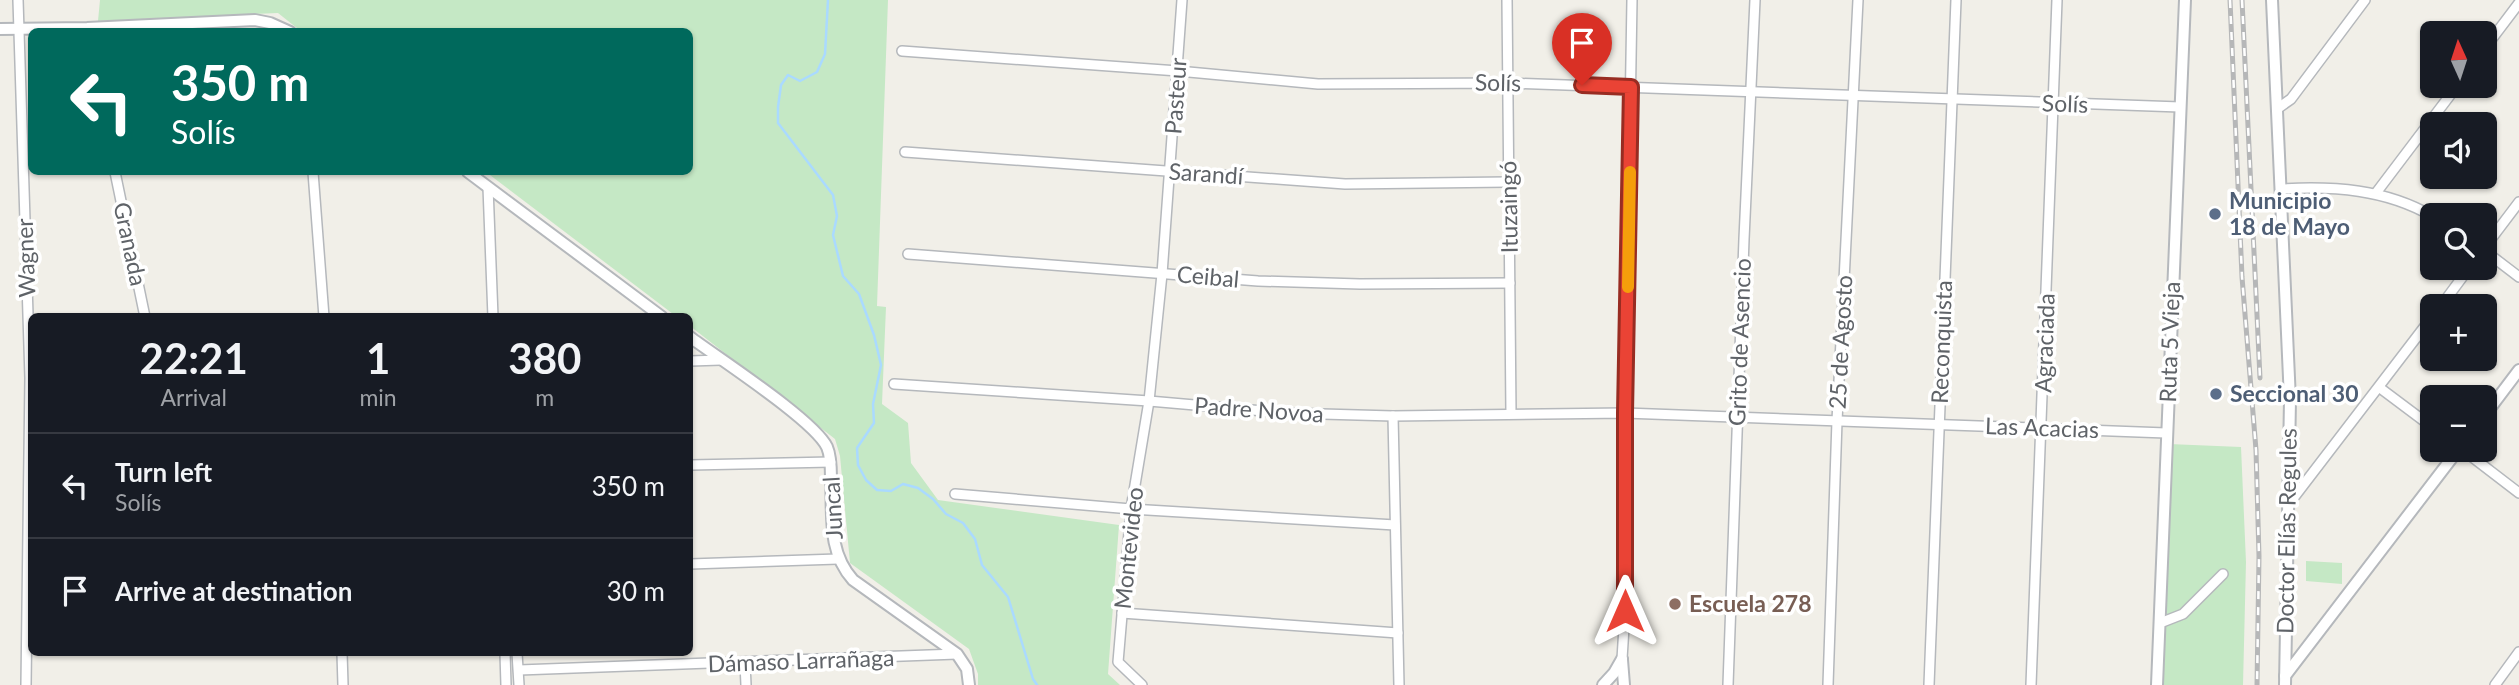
<!DOCTYPE html>
<html lang="en">
<head>
<meta charset="utf-8">
<style>
	:root { --surface:#171b24; --page:#20242c; --text:#f1f3f6; --muted:#9ea1a6; --line:#363941 }
	body { margin:0; font-family:Lato,sans-serif; background:var(--page); color:var(--text); height:100vh; display:flex; flex-direction:column; font-size:26px; white-space:nowrap }
	* { box-sizing:border-box; margin:0 }
	p { font-size:23px; color:var(--muted) }
	.icon { flex:none; width:38px; height:38px; fill:none; stroke:currentColor; stroke-width:2; stroke-linecap:round; stroke-linejoin:round }
	.map { position:relative; flex:1; overflow:hidden }
	.panel { position:absolute; left:28px; top:313px; width:665px; height:343px; display:flex; flex-direction:column; background:var(--surface); border-radius:10px; box-shadow:0 2px 5px #0004 }
	.panel>* { flex:none }
	.banner { position:absolute; left:28px; top:28px; width:665px; height:147px; border-radius:10px; box-shadow:0 2px 5px #0004; background:#00695c; color:#fff; overflow:hidden }
	.needle { width:46px; rotate:357deg }
	.buttons { position:absolute; left:2420px; top:21px; display:grid; gap:14px }
	.buttons a { display:grid; place-items:center; width:77px; height:77px; border-radius:10px; background:var(--surface); box-shadow:0 2px 5px #0004; font-size:35px }
	.pin { position:absolute; display:grid; place-items:center; width:60px; height:60px; color:#fff; margin:-72px -30px; border-radius:50% 50% 50% 0; rotate:-45deg; box-shadow:0 0 7px #0007 }
	.pin .icon { rotate:45deg }
	.me { position:absolute; width:77px; margin:-38px; rotate:0deg; stroke-linejoin:round; filter:drop-shadow(0 0 5px #0008) }
	.turn { display:flex; align-items:center; gap:24px; height:147px; padding:0 28px; font-size:32px }
	.turn .icon { width:91px; height:91px; stroke-width:2.5 }
	.turn b { display:block; font-size:49px; line-height:60px }
	.eta { display:flex; justify-content:space-evenly; align-items:center; height:119px; text-align:center }
	.eta b { font-size:42px; font-weight:700; line-height:49px }
	ul { padding:0; list-style:none }
	li { display:flex; align-items:center; gap:21px; height:105px; padding:0 28px; border-top:2px solid var(--line) }
	li div { flex:1 }
	li b { display:block; font-size:26px }
	li em { font-style:normal }
	.map>svg:first-child { display:block }
	.grass { fill:#c5e8c5 }
	.lines { fill:none; stroke-linecap:round; stroke-linejoin:round }
	.stream { stroke:#aadaff; stroke-width:2.5 }
	.minor-casing { stroke:#b5b8bc; stroke-width:12 }
	.tertiary-casing { stroke:#b5b8bc; stroke-width:14 }
	.minor { stroke:#fff; stroke-width:9 }
	.tertiary { stroke:#fff; stroke-width:10 }
	.rail-casing { stroke:#b6b7b8; stroke-width:5 }
	.rail { stroke:#fff; stroke-width:2.5; stroke-dasharray:8; stroke-linecap:butt }
	.route-casing { stroke:#982c22; stroke-width:18 }
	.route { stroke:#ea4335; stroke-width:12 }
	.slow { stroke:#f59e0b; stroke-width:12 }
	.service-dot { fill:#5c6f8a; stroke:#fff; stroke-width:2.5 }
	.education-dot { fill:#8d6e63; stroke:#fff; stroke-width:2.5 }
	.labels { text-anchor:middle; stroke-width:7; stroke-linejoin:round; paint-order:stroke }
	.street-label { font-size:23px; fill:#5f6368; stroke:#fff }
	.service-label { font-size:23px; font-weight:bold; fill:#4e5e75; stroke:#fff; text-anchor:start }
	.education-label { font-size:23px; font-weight:bold; fill:#785e54; stroke:#fff; text-anchor:start }
</style>
</head>
<body>
<div class="map">
<svg width="2519" height="685" viewBox="0 0 2519 685">
	<rect width="100%" height="100%" fill="#f1efe8"/>
	<!-- grass -->
	<g class="grass">
		<path d="M100 0H888L877 306 886 307 882 404 908 423 911 463 938 500 1119 525 1108 674 1120 685H978V674L969 649 850 563 840 456 835 439 690 326V317H677L486 172H690V32H302L278 13 98 21Z"/>
		<path d="M2169 444 2241 447 2246 562 2243 685H2160Z"/>
		<path d="M2306 561 2342 563V584L2306 581Z"/>
	</g>
	<g class="lines">
		<!-- stream -->
		<path class="stream" d="M828 0 825 54 817 72 800 81 788 75 781 85 778 107V123L833 195 837 216 833 235 843 276 859 294 874 335 881 365 873 404 874 423 857 448 858 465 866 480 877 490 891 491 903 484 918 488 933 499 946 514 963 523 975 539 982 565 1008 597 1033 679 1037 685"/>
		<!-- minor casing -->
		<g class="minor-casing">
			<g id="minor">
				<path d="M18 0 30 378 26 685"/>
				<path d="M1507 0 1511 413"/>
				<path d="M2485 48 2519 3"/>
				<path d="M902 51 1178 71 1318 84 1508 83 2180 107"/>
				<path d="M2277 109 2291 99 2365 0"/>
				<path d="M905 152 1345 184 1508 182"/>
				<path d="M115 172 145 317"/>
				<path d="M313 172 324 317"/>
				<path d="M488 187 493 317"/>
				<path d="M2281 189C2334 186 2385 189 2432 216"/>
				<path d="M2376 193 2457 86"/>
				<path d="M2485 247 2519 202"/>
				<path d="M2485 251 2519 277"/>
				<path d="M908 254 1258 281 1360 284 1510 283"/>
				<path d="M2441 306 2469 268"/>
				<path d="M690 361 721 360"/>
				<path d="M894 384 1149 401 1287 413 1393 416 1625 413 2166 433"/>
				<path d="M2380 388 2432 427"/>
				<path d="M1393 416 1399 685"/>
				<path d="M2463 450 2519 493"/>
				<path d="M690 465 831 462"/>
				<path d="M955 494 1131 509 1395 525"/>
				<path d="M2288 505 2432 317"/>
				<path d="M690 564 838 559"/>
				<path d="M1122 613 1398 633"/>
				<path d="M2160 623 2183 614 2223 574"/>
				<path d="M342 653 343 685"/>
				<path d="M505 653 506 685"/>
				<path d="M517 653 519 685"/>
				<path d="M1622 659 1625 611V413L1632 0"/>
				<path d="M745 663 746 685"/>
				<path d="M519 670 957 654"/>
				<path d="M1142 685 1118 662 1131 509 1149 401 1162 274 1182 0"/>
				<path d="M1728 685 1744 239 1755 0"/>
				<path d="M1828 685 1837 421 1858 0"/>
				<path d="M1929 685 1956 0"/>
				<path d="M2031 685 2057 0"/>
				<path d="M2495 685 2519 652"/>
			</g>
		</g>
		<!-- tertiary casing -->
		<g class="tertiary-casing">
			<g id="tertiary">
				<path d="M2272 0 2290 400 2285 685"/>
				<path d="M0 29 87 28 255 20 270 23 290 32"/>
				<path d="M468 172 662 317"/>
				<path d="M690 337C718 358 814 420 827 447 831 456 831 468 831 478 833 515 827 551 853 580L957 654 967 669 969 685"/>
				<path d="M2485 415 2519 370"/>
				<path d="M1622 660 1624 685"/>
				<path d="M2285 676 2458 450"/>
				<path d="M1603 685 1614 673 1622 659"/>
				<path d="M2157 685 2185 0"/>
			</g>
		</g>
		<!-- minor -->
		<use href="#minor" class="minor"/>
		<!-- tertiary -->
		<use href="#tertiary" class="tertiary"/>
		<!-- rail casing -->
		<g class="rail-casing">
			<g id="rail">
				<path d="M2230 0 2242 277 2256 450 2259 556 2257 685"/>
				<path d="M2242 0 2260 378"/>
			</g>
		</g>
		<!-- rail -->
		<use href="#rail" class="rail"/>
	</g>
	<g class="lines">
		<!-- route casing -->
		<g class="route-casing">
			<path id="route" d="M1582 85 1631 87 1625 413V611"/>
		</g>
		<!-- route -->
		<use href="#route" class="route"/>
		<!-- slow -->
		<path class="slow" d="M1628 287 1630 172"/>
	</g>
	<!-- markers -->
	<g class="service-dot">
		<circle cx="2215" cy="214" r="7"/>
		<circle cx="2216" cy="394" r="7"/>
	</g>
	<circle class="education-dot" cx="1675" cy="604" r="7"/>
	<g class="labels">
		<!-- street labels -->
		<g class="street-label">
			<text transform="translate(1498 83) rotate(1)" y="8">Solís</text>
			<text transform="translate(1176 96) rotate(-86)" y="8">Pasteur</text>
			<text transform="translate(2065 104) rotate(2)" y="8">Solís</text>
			<text transform="translate(1206 174) rotate(4)" y="8">Sarandí</text>
			<text transform="translate(1509 207) rotate(-91)" y="8">Ituzaingó</text>
			<text transform="translate(130 244) rotate(78)" y="8">Granada</text>
			<text transform="translate(26 258) rotate(-92)" y="8">Wagner</text>
			<text transform="translate(1208 277) rotate(5)" y="8">Ceibal</text>
			<text transform="translate(1740 342) rotate(-88)" y="8">Grito de Asencio</text>
			<text transform="translate(1841 342) rotate(-87)" y="8">25 de Agosto</text>
			<text transform="translate(1942 342) rotate(-88)" y="8">Reconquista</text>
			<text transform="translate(2170 342) rotate(-88)" y="8">Ruta 5 Vieja</text>
			<text transform="translate(2045 343) rotate(-88)" y="8">Agraciada</text>
			<text transform="translate(1259 410) rotate(4)" y="8">Padre Novoa</text>
			<text transform="translate(2042 428) rotate(2)" y="8">Las Acacias</text>
			<text transform="translate(833 508) rotate(-93)" y="8">Juncal</text>
			<text transform="translate(2287 531) rotate(-89)" y="8">Doctor Elías Regules</text>
			<text transform="translate(1129 548) rotate(-84)" y="8">Montevideo</text>
			<text transform="translate(801 661) rotate(-2)" y="8">Dámaso Larrañaga</text>
		</g>
		<!-- service labels -->
		<g class="service-label">
			<text x="2229" y="209">Municipio<tspan x="2229" dy="26">18 de Mayo</tspan></text>
			<text x="2230" y="402">Seccional 30</text>
		</g>
		<!-- education labels -->
		<g class="education-label">
			<text x="1689" y="612">Escuela 278</text>
		</g>
	</g>
</svg>
<div class="buttons">
<a><svg class="needle" viewBox="-14 -14 28 28"><path d="M0-13l5 13h-10z" fill="#e53935"/><path d="M0 13l5-13h-10z" fill="#9ea1a6"/></svg></a>
<a><svg class="icon" aria-label="sound" viewBox="0 0 24 24"><path d="M4 9h4l5-4v14l-5-4H4zM17 9q2 3 0 6"/></svg></a>
<a><svg class="icon" aria-label="search" viewBox="0 0 24 24"><circle cx="10" cy="10" r="6"/><path d="M15 15l6 6"/></svg></a>
<a>+</a>
<a>−</a>
</div>
<div class="pin" style="left:1582px;top:85px;background:#d93025"><svg class="icon" aria-label="arrive" viewBox="0 0 24 24"><path d="M6 21V4h12l-3 4 3 4H6"/></svg></div>
<svg class="me" style="left:1625px;top:611px" viewBox="-20 -20 40 40"><path d="M0-17L14 15 0 8-14 15z" fill="#ea4335" stroke="#fff" stroke-width="4"/></svg>
<div class="banner">
<div class="turn"><svg class="icon" aria-label="left" viewBox="0 0 24 24"><path d="M17 20v-9H6M10 6l-5 5 5 5"/></svg><div><b>350 m</b>Solís</div></div>
</div>
<section class="panel">
<div class="eta">
<div><b>22:21</b><p>Arrival</p></div>
<div><b>1</b><p>min</p></div>
<div><b>380</b><p>m</p></div>
</div>
<ul>
<li><svg class="icon" aria-label="left" viewBox="0 0 24 24"><path d="M17 20v-9H6M10 6l-5 5 5 5"/></svg><div><b>Turn left</b><p>Solís</p></div><em>350 m</em></li>
<li><svg class="icon" aria-label="arrive" viewBox="0 0 24 24"><path d="M6 21V4h12l-3 4 3 4H6"/></svg><div><b>Arrive at destination</b></div><em>30 m</em></li>
</ul>
</section>
</div>
</body>
</html>
